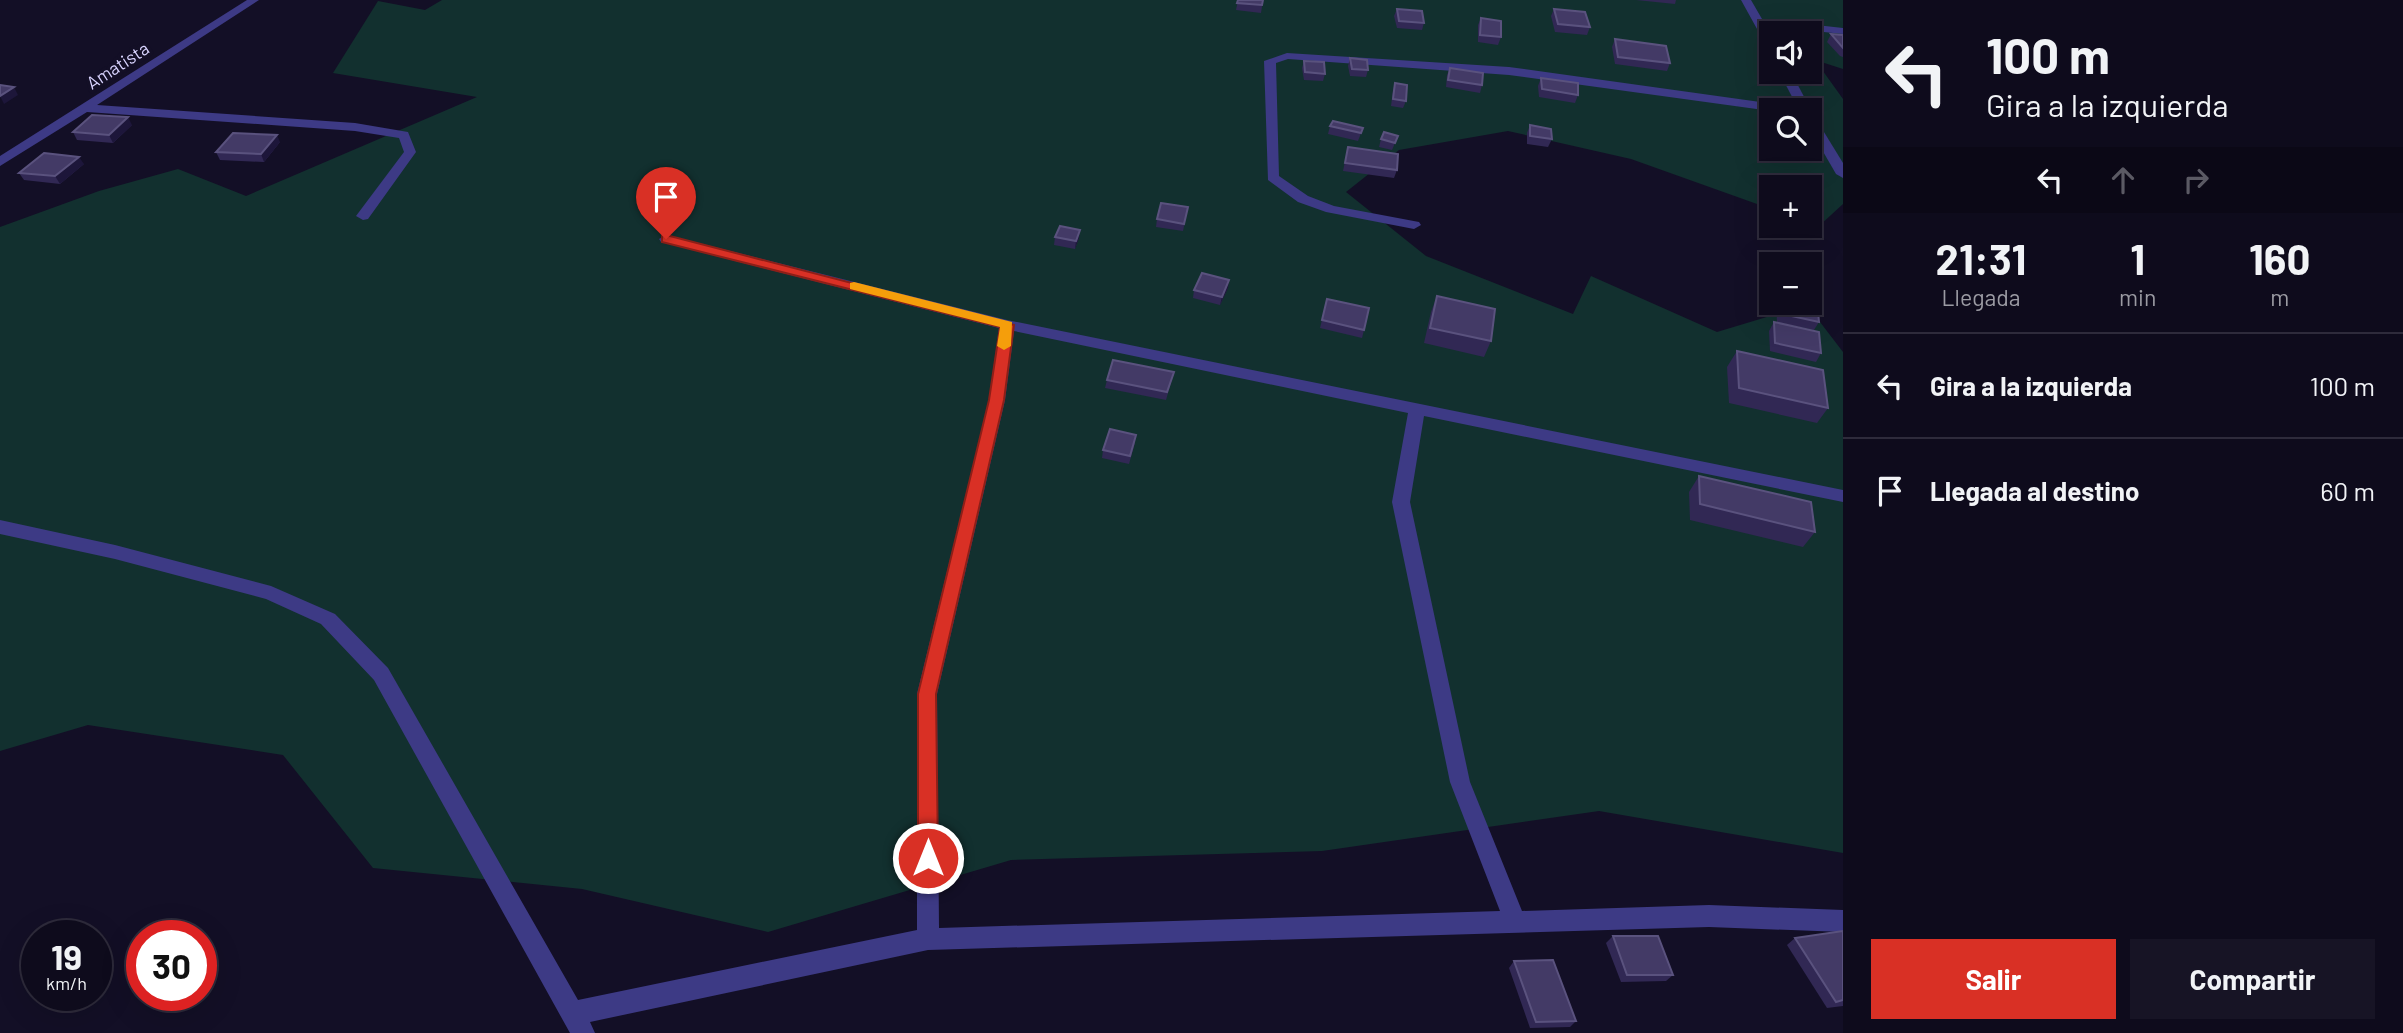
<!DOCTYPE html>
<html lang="es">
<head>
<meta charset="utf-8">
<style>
	:root { --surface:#0e0b1c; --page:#171425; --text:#f1f3f6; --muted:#9b9ba3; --line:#2e2b3b; --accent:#d93025 }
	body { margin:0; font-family:Barlow,sans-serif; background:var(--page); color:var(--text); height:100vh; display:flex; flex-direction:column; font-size:26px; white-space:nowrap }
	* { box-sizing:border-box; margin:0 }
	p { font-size:23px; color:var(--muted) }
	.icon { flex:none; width:38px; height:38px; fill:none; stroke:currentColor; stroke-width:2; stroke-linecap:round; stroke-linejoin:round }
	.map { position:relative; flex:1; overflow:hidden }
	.sheet { display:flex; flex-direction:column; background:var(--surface); width:560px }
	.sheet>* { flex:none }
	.hud { background:#0e0b1c; color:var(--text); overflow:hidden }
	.fabs { position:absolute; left:1759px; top:21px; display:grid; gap:14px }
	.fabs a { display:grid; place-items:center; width:63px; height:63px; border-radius:0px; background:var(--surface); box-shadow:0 7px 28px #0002,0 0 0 2px var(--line); font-size:35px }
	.speed { position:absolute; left:21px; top:920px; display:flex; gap:14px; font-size:35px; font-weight:700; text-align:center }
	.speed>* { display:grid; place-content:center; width:91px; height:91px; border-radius:50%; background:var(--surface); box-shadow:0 7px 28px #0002,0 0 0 2px var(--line); line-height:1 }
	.speed small { font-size:18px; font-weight:400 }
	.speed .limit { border:10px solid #d22; background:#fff; color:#111 }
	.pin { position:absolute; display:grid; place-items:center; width:60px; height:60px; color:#fff; margin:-72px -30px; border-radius:50% 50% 50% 0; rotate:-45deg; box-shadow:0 0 7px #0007 }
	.pin .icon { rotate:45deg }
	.me { position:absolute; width:77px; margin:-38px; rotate:0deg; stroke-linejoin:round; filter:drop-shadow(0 0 5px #0008) }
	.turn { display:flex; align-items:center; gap:24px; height:147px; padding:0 28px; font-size:32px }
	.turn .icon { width:91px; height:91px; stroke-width:2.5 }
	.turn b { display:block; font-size:49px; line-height:60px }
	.lanes { display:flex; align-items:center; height:66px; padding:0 28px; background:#0003; justify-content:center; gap:35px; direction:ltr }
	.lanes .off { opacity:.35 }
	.eta { display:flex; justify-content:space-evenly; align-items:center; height:119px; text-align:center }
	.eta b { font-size:42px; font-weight:700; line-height:49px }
	.action { display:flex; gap:14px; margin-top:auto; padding:14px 28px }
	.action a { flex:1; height:80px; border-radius:0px; background:var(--accent); color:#fff; font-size:28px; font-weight:700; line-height:80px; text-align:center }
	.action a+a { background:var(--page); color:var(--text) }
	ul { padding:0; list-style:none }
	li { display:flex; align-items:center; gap:21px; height:105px; padding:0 28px; border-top:2px solid var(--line) }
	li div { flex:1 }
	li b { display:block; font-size:26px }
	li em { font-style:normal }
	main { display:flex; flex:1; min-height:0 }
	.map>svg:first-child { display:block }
	.green { fill:#12302f; fill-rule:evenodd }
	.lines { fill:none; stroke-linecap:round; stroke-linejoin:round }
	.street { fill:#3d3a85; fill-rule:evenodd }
	.wall { fill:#312854 }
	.shaded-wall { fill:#1d163a }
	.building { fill:#433a66; stroke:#5a527e; stroke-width:2 }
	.route { fill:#d93025; stroke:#8d1f18; stroke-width:2 }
	.slow { fill:#f59e0b }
	.labels { text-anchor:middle; stroke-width:7; stroke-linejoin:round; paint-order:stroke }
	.far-street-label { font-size:18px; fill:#d9d4ff; stroke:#130f26 }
</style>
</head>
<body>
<main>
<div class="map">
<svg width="1843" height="1033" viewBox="0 0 1843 1033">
	<rect width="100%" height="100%" fill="#130f26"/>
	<!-- green -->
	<path class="green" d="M442 0H1843V69L1815 60 1843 99V204L1819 226 1810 222V187H1771V209L1631 159 1508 131 1399 150 1346 192 1426 256 1573 314 1591 276 1717 332 1807 305 1843 352V853L1599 811 1322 851 1011 860 768 932 582 889 373 868 283 755 88 725 0 751V227L99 191 178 169 246 196 477 97 333 73 378 1 425 10ZM1771 33H1810V72H1771ZM1771 110H1810V149H1771Z"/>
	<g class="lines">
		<!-- street -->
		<g class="street">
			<path d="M247 0H259L97 105 355 123 408 132 416 152 368 219 363 220 356 216 404 152 399 138 355 131 87 112 0 166V156Z"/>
			<path d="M1741 0H1751L1762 19 1843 28V34L1766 26 1771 35V48L1767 47Z"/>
			<path d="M1287 53 1509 67 1789 106 1795 110 1771 111 1509 75 1288 59 1276 63 1279 176 1308 196 1334 206 1419 222 1421 225 1414 229 1326 212 1298 202 1268 180 1264 61Z"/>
			<path d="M1779 72H1791L1811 110 1810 112 1799 110Z"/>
			<path d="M1810 115 1816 119 1843 163V178L1836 174 1810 129Z"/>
			<path d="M666 235 1007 320 1843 490V502L1424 416 1410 502 1470 782 1522 911 1709 905 1843 910V932L1709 927 928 950 590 1022 595 1033H570L374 680 321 624 266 599 115 559 0 534V520L115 545 271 586 335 614 388 668 578 1000 917 930V694L989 400 999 328 661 242 659 239ZM1014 331 1408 413 1392 502 1450 782 1500 911 939 928 937 694 1005 400Z"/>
		</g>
	</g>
	<!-- wall -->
	<g class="wall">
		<path d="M1238 0H1263L1261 13 1236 10Z"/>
		<path d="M1636 0H1676L1675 4Z"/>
		<path d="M1397 9 1424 23 1422 30 1397 28 1394 16Z"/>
		<path d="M1554 9 1590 27 1587 35 1555 32 1551 16Z"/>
		<path d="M1481 18 1501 37 1498 45 1478 42V25Z"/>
		<path d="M1831 34 1843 35V57L1840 56 1827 42Z"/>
		<path d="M1615 39 1670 63 1667 71 1615 64 1612 47Z"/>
		<path d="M1350 58 1368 70 1366 77 1350 76 1348 66Z"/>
		<path d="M1304 61 1325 74 1323 81 1304 80 1302 68Z"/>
		<path d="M1450 68 1482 85 1480 93 1446 87 1447 75Z"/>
		<path d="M1541 78 1578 95 1575 103 1539 97 1538 86Z"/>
		<path d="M1395 83 1406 101 1403 108 1391 106 1393 90Z"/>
		<path d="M132 125 113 143 77 140 73 132Z"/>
		<path d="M1530 125 1552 139 1548 147 1527 144V133Z"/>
		<path d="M1330 126 1363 128 1358 141 1328 134Z"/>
		<path d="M1398 136 1392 150 1379 147 1381 139Z"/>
		<path d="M280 142 264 162 220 160 216 152Z"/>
		<path d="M1348 147 1397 170 1394 178 1343 171Z"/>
		<path d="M84 164 60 184 24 180 19 173Z"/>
		<path d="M1188 207 1183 231 1156 227 1157 219Z"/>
		<path d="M1055 237 1079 238 1075 249 1054 245Z"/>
		<path d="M1228 288 1220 305 1193 298 1194 290Z"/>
		<path d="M1437 296 1491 341 1484 357 1424 343 1431 312Z"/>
		<path d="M1327 299 1364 330 1362 338 1320 328Z"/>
		<path d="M1776 303H1810L1819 322 1814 330 1777 322Z"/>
		<path d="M1774 322 1821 353 1816 362 1770 351 1769 331Z"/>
		<path d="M1737 351 1828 408 1817 423 1729 403 1727 367Z"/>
		<path d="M1174 372 1166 400 1105 388 1107 380Z"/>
		<path d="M1135 443 1129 464 1102 458 1103 450Z"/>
		<path d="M1699 476 1815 532 1803 547 1690 520 1689 492Z"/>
		<path d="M1843 931V1006L1827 1008 1787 945 1795 938Z"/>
		<path d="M1613 936 1673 975 1666 981 1621 982 1606 943Z"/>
		<path d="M1514 961 1576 1021 1570 1027 1530 1028 1509 968Z"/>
	</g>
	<!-- shaded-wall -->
	<g class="shaded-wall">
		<path d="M14 87 18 95 4 104 0 96Z"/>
		<path d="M128 117 132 125 113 143 109 135Z"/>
		<path d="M277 135 280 142 264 162 261 154Z"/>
		<path d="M79 157 84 164 60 184 55 176Z"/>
		<path d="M1080 230 1079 238 1075 249 1076 241Z"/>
		<path d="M1229 280 1228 288 1220 305 1222 297Z"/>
	</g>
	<!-- building -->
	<g class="building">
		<path d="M1238 0H1263L1262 5 1237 3Z"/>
		<path d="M1397 9 1422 11 1424 23 1399 21Z"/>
		<path d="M1554 9 1585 12 1590 27 1558 24Z"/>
		<path d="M1481 18 1501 21V37L1480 35Z"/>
		<path d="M1831 34 1843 35V48Z"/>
		<path d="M1615 39 1666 46 1670 63 1618 57Z"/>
		<path d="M1350 58 1367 60 1368 70 1352 69Z"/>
		<path d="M1304 61 1324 62 1325 74 1305 72Z"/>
		<path d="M1450 68 1483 73 1482 85 1448 80Z"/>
		<path d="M1541 78 1578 83V95L1542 89Z"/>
		<path d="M1395 83 1407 85 1406 101 1393 99Z"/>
		<path d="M0 85 14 87 0 96Z"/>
		<path d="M92 115 128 117 109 135 73 132Z"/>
		<path d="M1333 121 1363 128 1361 133 1330 126Z"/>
		<path d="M1530 125 1551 129 1552 139 1530 136Z"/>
		<path d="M1384 132 1398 136 1395 143 1381 139Z"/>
		<path d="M233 133 277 135 261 154 216 152Z"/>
		<path d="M1348 147 1398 154 1397 170 1345 163Z"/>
		<path d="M44 153 79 157 55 176 19 173Z"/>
		<path d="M1161 203 1188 207 1184 224 1157 219Z"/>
		<path d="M1060 226 1080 230 1076 241 1055 237Z"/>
		<path d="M1202 273 1229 280 1222 297 1194 290Z"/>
		<path d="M1437 296 1495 309 1491 341 1430 328Z"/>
		<path d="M1327 299 1369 308 1364 330 1322 320Z"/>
		<path d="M1810 300 1817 301 1819 322 1782 314 1781 303H1810Z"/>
		<path d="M1774 322 1819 332 1821 353 1775 343Z"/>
		<path d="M1737 351 1823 370 1828 408 1739 388Z"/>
		<path d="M1113 360 1174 372 1167 392 1107 380Z"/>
		<path d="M1110 429 1136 435 1130 456 1103 450Z"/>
		<path d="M1699 476 1811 502 1815 532 1700 504Z"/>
		<path d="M1843 931V1000L1836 1002 1795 938Z"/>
		<path d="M1613 936H1658L1673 975H1627Z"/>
		<path d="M1553 960 1576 1021 1536 1022 1514 961Z"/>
	</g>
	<!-- route -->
	<path class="route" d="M666 235 1014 325 1004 400 936 694 938 858 935 864 928 867 921 864 918 858V694L989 400 1000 327 662 242V236Z"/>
	<!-- slow -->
	<path class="slow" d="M854 282 1012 322 1011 346 1004 350 997 346 1000 327 850 289V283Z"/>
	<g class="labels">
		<!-- far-street labels -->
		<g class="far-street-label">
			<text transform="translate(118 66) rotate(-33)" y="6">Amatista</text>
		</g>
	</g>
</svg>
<div class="fabs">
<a><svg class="icon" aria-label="sound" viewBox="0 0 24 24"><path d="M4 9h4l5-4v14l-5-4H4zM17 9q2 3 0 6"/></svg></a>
<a><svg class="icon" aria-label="search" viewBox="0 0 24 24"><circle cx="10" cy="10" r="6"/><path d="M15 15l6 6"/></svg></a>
<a>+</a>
<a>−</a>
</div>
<div class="speed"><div>19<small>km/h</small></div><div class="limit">30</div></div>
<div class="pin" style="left:666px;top:239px;background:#d93025"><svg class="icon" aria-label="arrive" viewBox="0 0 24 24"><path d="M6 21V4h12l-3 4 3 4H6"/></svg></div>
<svg class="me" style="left:928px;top:858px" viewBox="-20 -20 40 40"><circle r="17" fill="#d93025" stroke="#fff" stroke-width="3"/><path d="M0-11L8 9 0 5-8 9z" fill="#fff"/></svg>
</div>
<section class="sheet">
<div class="hud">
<div class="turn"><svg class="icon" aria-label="left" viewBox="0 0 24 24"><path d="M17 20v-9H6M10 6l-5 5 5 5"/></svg><div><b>100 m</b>Gira a la izquierda</div></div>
<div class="lanes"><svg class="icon" aria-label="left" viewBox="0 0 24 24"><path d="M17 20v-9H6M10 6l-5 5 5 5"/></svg><svg class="icon off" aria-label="ahead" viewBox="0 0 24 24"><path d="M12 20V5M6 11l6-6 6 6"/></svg><svg class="icon off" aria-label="right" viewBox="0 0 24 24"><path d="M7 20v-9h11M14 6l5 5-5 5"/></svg></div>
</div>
<div class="eta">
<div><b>21:31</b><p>Llegada</p></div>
<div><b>1</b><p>min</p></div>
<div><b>160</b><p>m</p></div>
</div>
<ul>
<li><svg class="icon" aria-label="left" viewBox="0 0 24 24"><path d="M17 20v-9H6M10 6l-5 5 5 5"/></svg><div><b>Gira a la izquierda</b></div><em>100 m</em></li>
<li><svg class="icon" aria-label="arrive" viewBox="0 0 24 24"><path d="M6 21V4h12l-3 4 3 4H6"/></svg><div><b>Llegada al destino</b></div><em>60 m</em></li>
</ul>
<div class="action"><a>Salir</a><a>Compartir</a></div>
</section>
</main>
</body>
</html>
